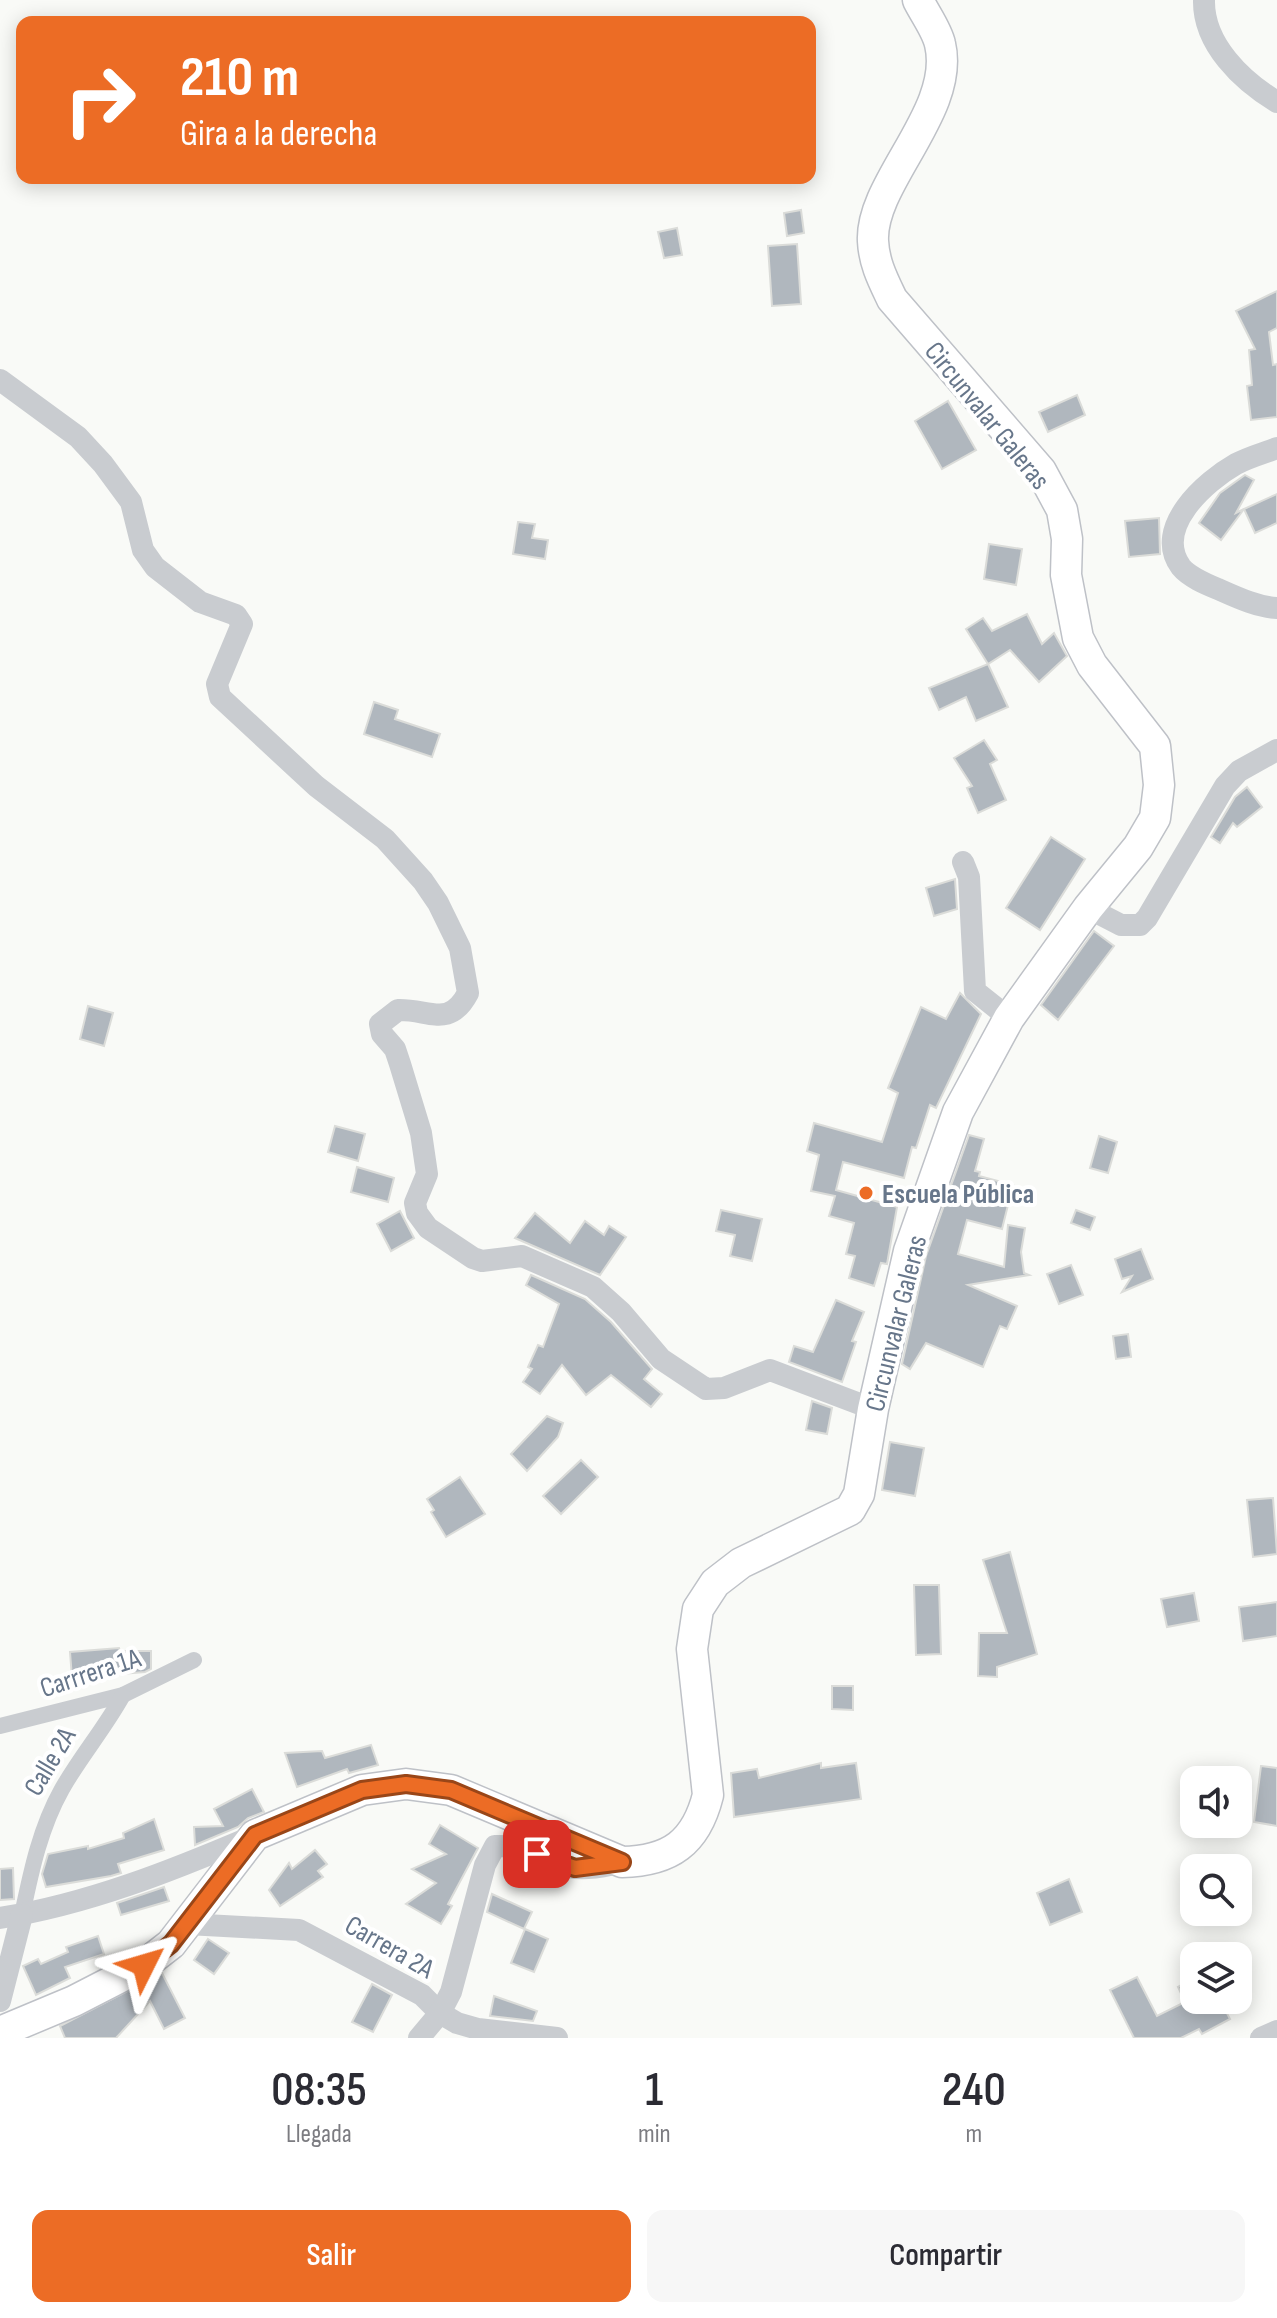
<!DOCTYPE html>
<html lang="es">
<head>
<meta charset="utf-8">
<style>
	:root { --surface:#fff; --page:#f7f7f7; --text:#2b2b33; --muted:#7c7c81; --accent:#ec6c25 }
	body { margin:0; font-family:"Sofia Sans Condensed",sans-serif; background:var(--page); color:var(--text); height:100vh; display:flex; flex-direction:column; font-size:30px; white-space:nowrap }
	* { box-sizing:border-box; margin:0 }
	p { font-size:26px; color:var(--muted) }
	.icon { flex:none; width:44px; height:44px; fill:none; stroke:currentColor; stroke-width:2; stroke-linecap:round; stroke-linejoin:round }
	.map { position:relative; height:2038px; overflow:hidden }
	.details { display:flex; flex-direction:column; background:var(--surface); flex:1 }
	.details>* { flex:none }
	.banner { position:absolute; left:16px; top:16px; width:800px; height:168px; border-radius:16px; box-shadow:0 4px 20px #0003; background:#ec6c25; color:#fff; overflow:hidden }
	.fabs { position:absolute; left:1180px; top:1766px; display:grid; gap:16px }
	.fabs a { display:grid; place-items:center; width:72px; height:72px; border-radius:16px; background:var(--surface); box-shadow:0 4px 20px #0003; font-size:40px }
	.pin { position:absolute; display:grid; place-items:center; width:68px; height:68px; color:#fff; margin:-34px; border-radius:16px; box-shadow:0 4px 12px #0006 }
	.me { position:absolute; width:88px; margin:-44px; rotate:50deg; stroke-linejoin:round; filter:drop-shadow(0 0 6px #0008) }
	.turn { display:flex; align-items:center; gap:28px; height:168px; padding:0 32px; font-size:36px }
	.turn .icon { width:104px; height:104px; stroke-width:2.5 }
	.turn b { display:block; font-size:56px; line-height:68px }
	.eta { display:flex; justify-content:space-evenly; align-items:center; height:136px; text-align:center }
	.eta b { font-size:48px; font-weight:600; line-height:56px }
	.button { display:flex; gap:16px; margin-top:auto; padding:16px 32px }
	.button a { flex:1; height:92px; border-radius:16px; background:var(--accent); color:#fff; font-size:32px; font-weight:600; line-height:92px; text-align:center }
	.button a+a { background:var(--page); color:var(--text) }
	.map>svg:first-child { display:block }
	.building { fill:#b0b7be; stroke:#dbdcd9; stroke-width:2 }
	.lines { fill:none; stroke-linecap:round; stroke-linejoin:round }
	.secondary-casing { stroke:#bec1c7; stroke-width:33 }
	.pedestrian { stroke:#c9ccd0; stroke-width:16 }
	.minor { stroke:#c9ccd0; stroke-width:22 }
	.secondary { stroke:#fff; stroke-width:30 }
	.route-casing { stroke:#994618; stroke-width:20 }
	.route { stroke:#ec6c25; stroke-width:14 }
	.poi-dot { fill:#ec6c25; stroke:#fff; stroke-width:3 }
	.labels { text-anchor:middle; stroke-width:8; stroke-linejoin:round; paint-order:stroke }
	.street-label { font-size:28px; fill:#67768a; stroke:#fff }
	.poi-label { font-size:28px; font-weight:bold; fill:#67768a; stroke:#fff; text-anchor:start }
</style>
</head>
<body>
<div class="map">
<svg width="1277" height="2038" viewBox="0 0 1277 2038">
	<rect width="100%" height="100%" fill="#f9faf7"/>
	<!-- building -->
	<g class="building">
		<path d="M801 210 804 233 787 236 784 213Z"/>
		<path d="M677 228 682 255 664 258 658 232Z"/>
		<path d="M797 244 801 304 772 306 768 246Z"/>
		<path d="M1277 291V328L1269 332 1273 365 1277 364V417L1251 420 1247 386 1252 385 1249 350 1255 349 1236 311Z"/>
		<path d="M1077 395 1085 415 1048 432 1039 412Z"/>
		<path d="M948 401 976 450 942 469 915 421Z"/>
		<path d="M1245 475 1254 480 1236 513 1244 509 1221 540 1199 523 1220 493Z"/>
		<path d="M1277 494V523L1255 533 1244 509Z"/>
		<path d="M1159 518 1160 554 1129 557 1125 521Z"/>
		<path d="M518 522 535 524 532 538 548 540 545 559 513 554Z"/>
		<path d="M989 544 1022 549 1016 585 984 579Z"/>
		<path d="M1027 614 1042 644 1054 633 1067 656 1039 682 1010 650 988 664 966 629 983 618 992 631Z"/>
		<path d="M988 664 1008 707 976 721 966 697 939 710 929 688Z"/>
		<path d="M374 702 398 710 395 719 440 734 432 757 364 734Z"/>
		<path d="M984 740 997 760 990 764 1006 800 978 813 967 788 972 786 954 758Z"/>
		<path d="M1247 787 1262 807 1237 827 1233 823 1220 843 1211 837 1235 797Z"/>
		<path d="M1051 837 1085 859 1040 930 1006 908Z"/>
		<path d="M955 879 957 909 934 916 926 888Z"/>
		<path d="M1094 931 1114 946 1058 1020 1041 1005Z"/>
		<path d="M960 993 981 1014 936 1108 930 1105 916 1148 912 1147 904 1178 843 1162 836 1190 897 1207 887 1264 881 1263 874 1286 849 1278 855 1256 846 1254 854 1223 829 1216 835 1196 811 1191 819 1155 807 1151 814 1123 882 1142 898 1093 888 1088 921 1007 946 1019Z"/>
		<path d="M88 1006 113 1013 104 1046 80 1039Z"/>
		<path d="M335 1126 365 1134 358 1161 328 1152Z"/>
		<path d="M969 1135 984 1139 975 1171 980 1172 979 1176 1013 1185 1002 1229 967 1220 958 1254 1004 1267 1008 1225 1025 1228 1021 1252 1024 1273 1029 1275 968 1285 1017 1306 1007 1329 1000 1326 983 1367 926 1343 910 1369 902 1364 926 1256Z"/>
		<path d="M1099 1136 1117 1142 1108 1173 1090 1168Z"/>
		<path d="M357 1167 394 1178 388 1202 351 1192Z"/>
		<path d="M721 1210 762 1219 752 1261 730 1256 735 1235 716 1231Z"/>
		<path d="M1076 1210 1095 1217 1090 1230 1071 1223Z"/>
		<path d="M400 1211 414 1238 391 1251 377 1224Z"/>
		<path d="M535 1213 570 1243 585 1221 604 1235 609 1226 626 1237 600 1275 515 1238Z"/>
		<path d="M1141 1249 1153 1279 1122 1292 1132 1276 1122 1279 1115 1259Z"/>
		<path d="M1071 1265 1083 1295 1059 1304 1047 1274Z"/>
		<path d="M531 1275 585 1299 611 1322 652 1369 644 1379 662 1394 651 1407 611 1375 586 1395 562 1365 540 1394 523 1382 532 1369 528 1367 538 1345 543 1347 559 1304 526 1285Z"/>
		<path d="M836 1300 864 1312 852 1341 856 1342 842 1382 789 1362 794 1346 813 1352Z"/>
		<path d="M1128 1334 1131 1357 1116 1359 1113 1336Z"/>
		<path d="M812 1401 832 1408 827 1434 806 1430Z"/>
		<path d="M547 1416 563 1423 558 1437 527 1471 511 1454Z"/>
		<path d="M890 1442 924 1448 915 1496 882 1490Z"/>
		<path d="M581 1460 598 1477 561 1514 543 1496Z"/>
		<path d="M460 1477 485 1514 446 1537 431 1512 434 1510 427 1499Z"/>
		<path d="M1273 1498 1277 1554 1253 1557 1247 1500Z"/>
		<path d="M1010 1552 1037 1654 997 1667V1677L978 1676 979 1633H1007L983 1560Z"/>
		<path d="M914 1585H939L941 1654 916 1655Z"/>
		<path d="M1194 1593 1199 1621 1167 1627 1161 1599Z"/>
		<path d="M1277 1602V1636L1243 1641 1239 1607Z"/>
		<path d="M119 1648 120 1651H151V1669L145 1672 72 1678 70 1652Z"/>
		<path d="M832 1686H853V1710L832 1709Z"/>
		<path d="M371 1745 378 1765 349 1773 347 1769 297 1787 285 1753 322 1751 325 1758Z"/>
		<path d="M821 1763V1768L856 1763 861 1799 734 1817 731 1773 757 1769 759 1778Z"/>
		<path d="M1261 1766 1277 1768V1826L1254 1822Z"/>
		<path d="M252 1789 264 1812 248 1818 238 1827 195 1845 194 1827 223 1826 214 1809Z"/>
		<path d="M154 1819 164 1850 118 1864 121 1873 111 1876 46 1887 42 1874 48 1854 88 1846V1849L124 1838 123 1833Z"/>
		<path d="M440 1825 478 1848 448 1904 452 1906 441 1924 406 1904 436 1883 412 1869 446 1854 429 1844Z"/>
		<path d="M315 1850 327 1864 318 1871 323 1877 280 1906 269 1890 289 1863 292 1869Z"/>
		<path d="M13 1868 14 1899 0 1900V1869Z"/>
		<path d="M1069 1879 1082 1912 1050 1925 1037 1893Z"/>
		<path d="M164 1887 169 1901 121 1915 117 1903Z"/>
		<path d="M492 1894 532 1912 524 1929 487 1912Z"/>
		<path d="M525 1929 548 1939 534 1972 511 1963Z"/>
		<path d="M98 1936 104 1954 65 1967 70 1978 36 1995 23 1966 38 1959 41 1964 68 1952 66 1947Z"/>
		<path d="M208 1939 229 1953 214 1974 194 1960Z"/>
		<path d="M162 1973 185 2018 164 2029 150 2001 116 2038H65L60 2026Z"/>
		<path d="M1137 1977 1157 2016 1185 2002 1178 1987 1194 1978V2000H1220L1230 2019 1202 2034 1199 2029 1181 2038H1134L1110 1990Z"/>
		<path d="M372 1984 392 1995 373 2032 352 2022Z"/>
		<path d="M494 1996 537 2011 533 2021 490 2016Z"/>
	</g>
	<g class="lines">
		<!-- secondary casing -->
		<g class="secondary-casing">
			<path id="secondary" d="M0 2032 74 2001 144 1965 171 1944 255 1835 362 1790 406 1784 451 1790 622 1862C670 1861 696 1843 708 1795L692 1649 698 1609 715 1583 741 1563 850 1510 859 1494 873 1409 909 1251 958 1112 1009 1018 1088 908 1138 847 1155 818 1159 785 1155 746 1092 665 1078 638 1066 575 1067 539 1062 510 1041 471 892 299C883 280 874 263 873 241 870 182 956 111 940 44 937 30 925 14 918 0"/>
		</g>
		<!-- pedestrian -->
		<g class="pedestrian">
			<path d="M0 1726 123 1695 194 1660"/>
			<path d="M22 1915C31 1872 40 1828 62 1789 80 1757 105 1728 123 1695"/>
		</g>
		<!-- minor -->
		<g class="minor">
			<path d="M1204 0C1203 44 1242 81 1277 102"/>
			<path d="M0 380 78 437 103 464 131 502 143 550 155 567 200 602 236 615 242 624 217 684 220 697 316 786 385 839 423 881 438 903 460 948 468 993C449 1029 429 1009 398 1010L380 1024 382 1034 395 1049 400 1064 421 1133 427 1174 415 1203 417 1213 428 1228 473 1258 482 1261 522 1256 593 1287 621 1312 661 1359 706 1389 724 1388 770 1370 873 1409"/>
			<path d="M1277 448C1264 453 1249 457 1236 464 1206 481 1152 528 1181 567 1189 577 1206 584 1218 589 1236 597 1257 607 1277 608"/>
			<path d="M963 862 969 877 975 991 1009 1018"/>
			<path d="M1088 908 1121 925H1140L1147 918 1225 786 1239 771 1277 750"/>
			<path d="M0 1918C88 1904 171 1871 253 1836"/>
			<path d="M187 1924 299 1930 422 1995 440 2013 457 2023 478 2029 557 2038"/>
			<path d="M0 2001 22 1915"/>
			<path d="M419 2038 440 2013 451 1992 485 1865 495 1846C526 1845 528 1852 554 1863 577 1872 599 1868 622 1862"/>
			<path d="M1261 2038 1277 2031"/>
		</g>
		<!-- secondary -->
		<use href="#secondary" class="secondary"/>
	</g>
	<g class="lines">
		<!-- route casing -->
		<g class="route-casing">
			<path id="route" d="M144 1965 171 1944 255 1835 362 1790 406 1784 451 1790 622 1862 575 1868 537 1854"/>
		</g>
		<!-- route -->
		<use href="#route" class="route"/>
	</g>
	<!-- markers -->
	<circle class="poi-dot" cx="866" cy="1193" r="8"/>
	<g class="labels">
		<!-- street labels -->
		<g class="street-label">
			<text transform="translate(988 415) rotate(51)" y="10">Circunvalar Galeras</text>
			<text transform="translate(895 1323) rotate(-76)" y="10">Circunvalar Galeras</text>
			<text transform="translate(90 1672) rotate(-18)" y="10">Carrrera 1A</text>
			<text transform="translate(49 1761) rotate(-59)" y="10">Calle 2A</text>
			<text transform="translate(390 1946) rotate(30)" y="10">Carrera 2A</text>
		</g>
		<!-- poi labels -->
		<g class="poi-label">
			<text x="882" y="1203">Escuela Pública</text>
		</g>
	</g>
</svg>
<div class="fabs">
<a><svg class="icon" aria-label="sound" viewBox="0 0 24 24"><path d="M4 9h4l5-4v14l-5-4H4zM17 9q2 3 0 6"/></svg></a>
<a><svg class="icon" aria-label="search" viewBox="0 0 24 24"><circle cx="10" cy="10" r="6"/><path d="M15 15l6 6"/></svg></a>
<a><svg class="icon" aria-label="layers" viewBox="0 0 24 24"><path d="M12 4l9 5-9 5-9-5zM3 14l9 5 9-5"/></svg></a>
</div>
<div class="pin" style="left:537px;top:1854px;background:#d93025"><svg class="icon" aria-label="arrive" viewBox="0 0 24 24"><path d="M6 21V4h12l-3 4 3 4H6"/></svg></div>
<svg class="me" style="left:144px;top:1965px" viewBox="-20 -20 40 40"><path d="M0-17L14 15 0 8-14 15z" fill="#ec6c25" stroke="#fff" stroke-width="4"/></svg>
<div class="banner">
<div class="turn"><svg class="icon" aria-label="right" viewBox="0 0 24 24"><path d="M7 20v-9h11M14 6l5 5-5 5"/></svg><div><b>210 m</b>Gira a la derecha</div></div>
</div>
</div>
<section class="details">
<div class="eta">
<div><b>08:35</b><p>Llegada</p></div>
<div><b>1</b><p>min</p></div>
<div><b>240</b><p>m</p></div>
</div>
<div class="button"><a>Salir</a><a>Compartir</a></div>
</section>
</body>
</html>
